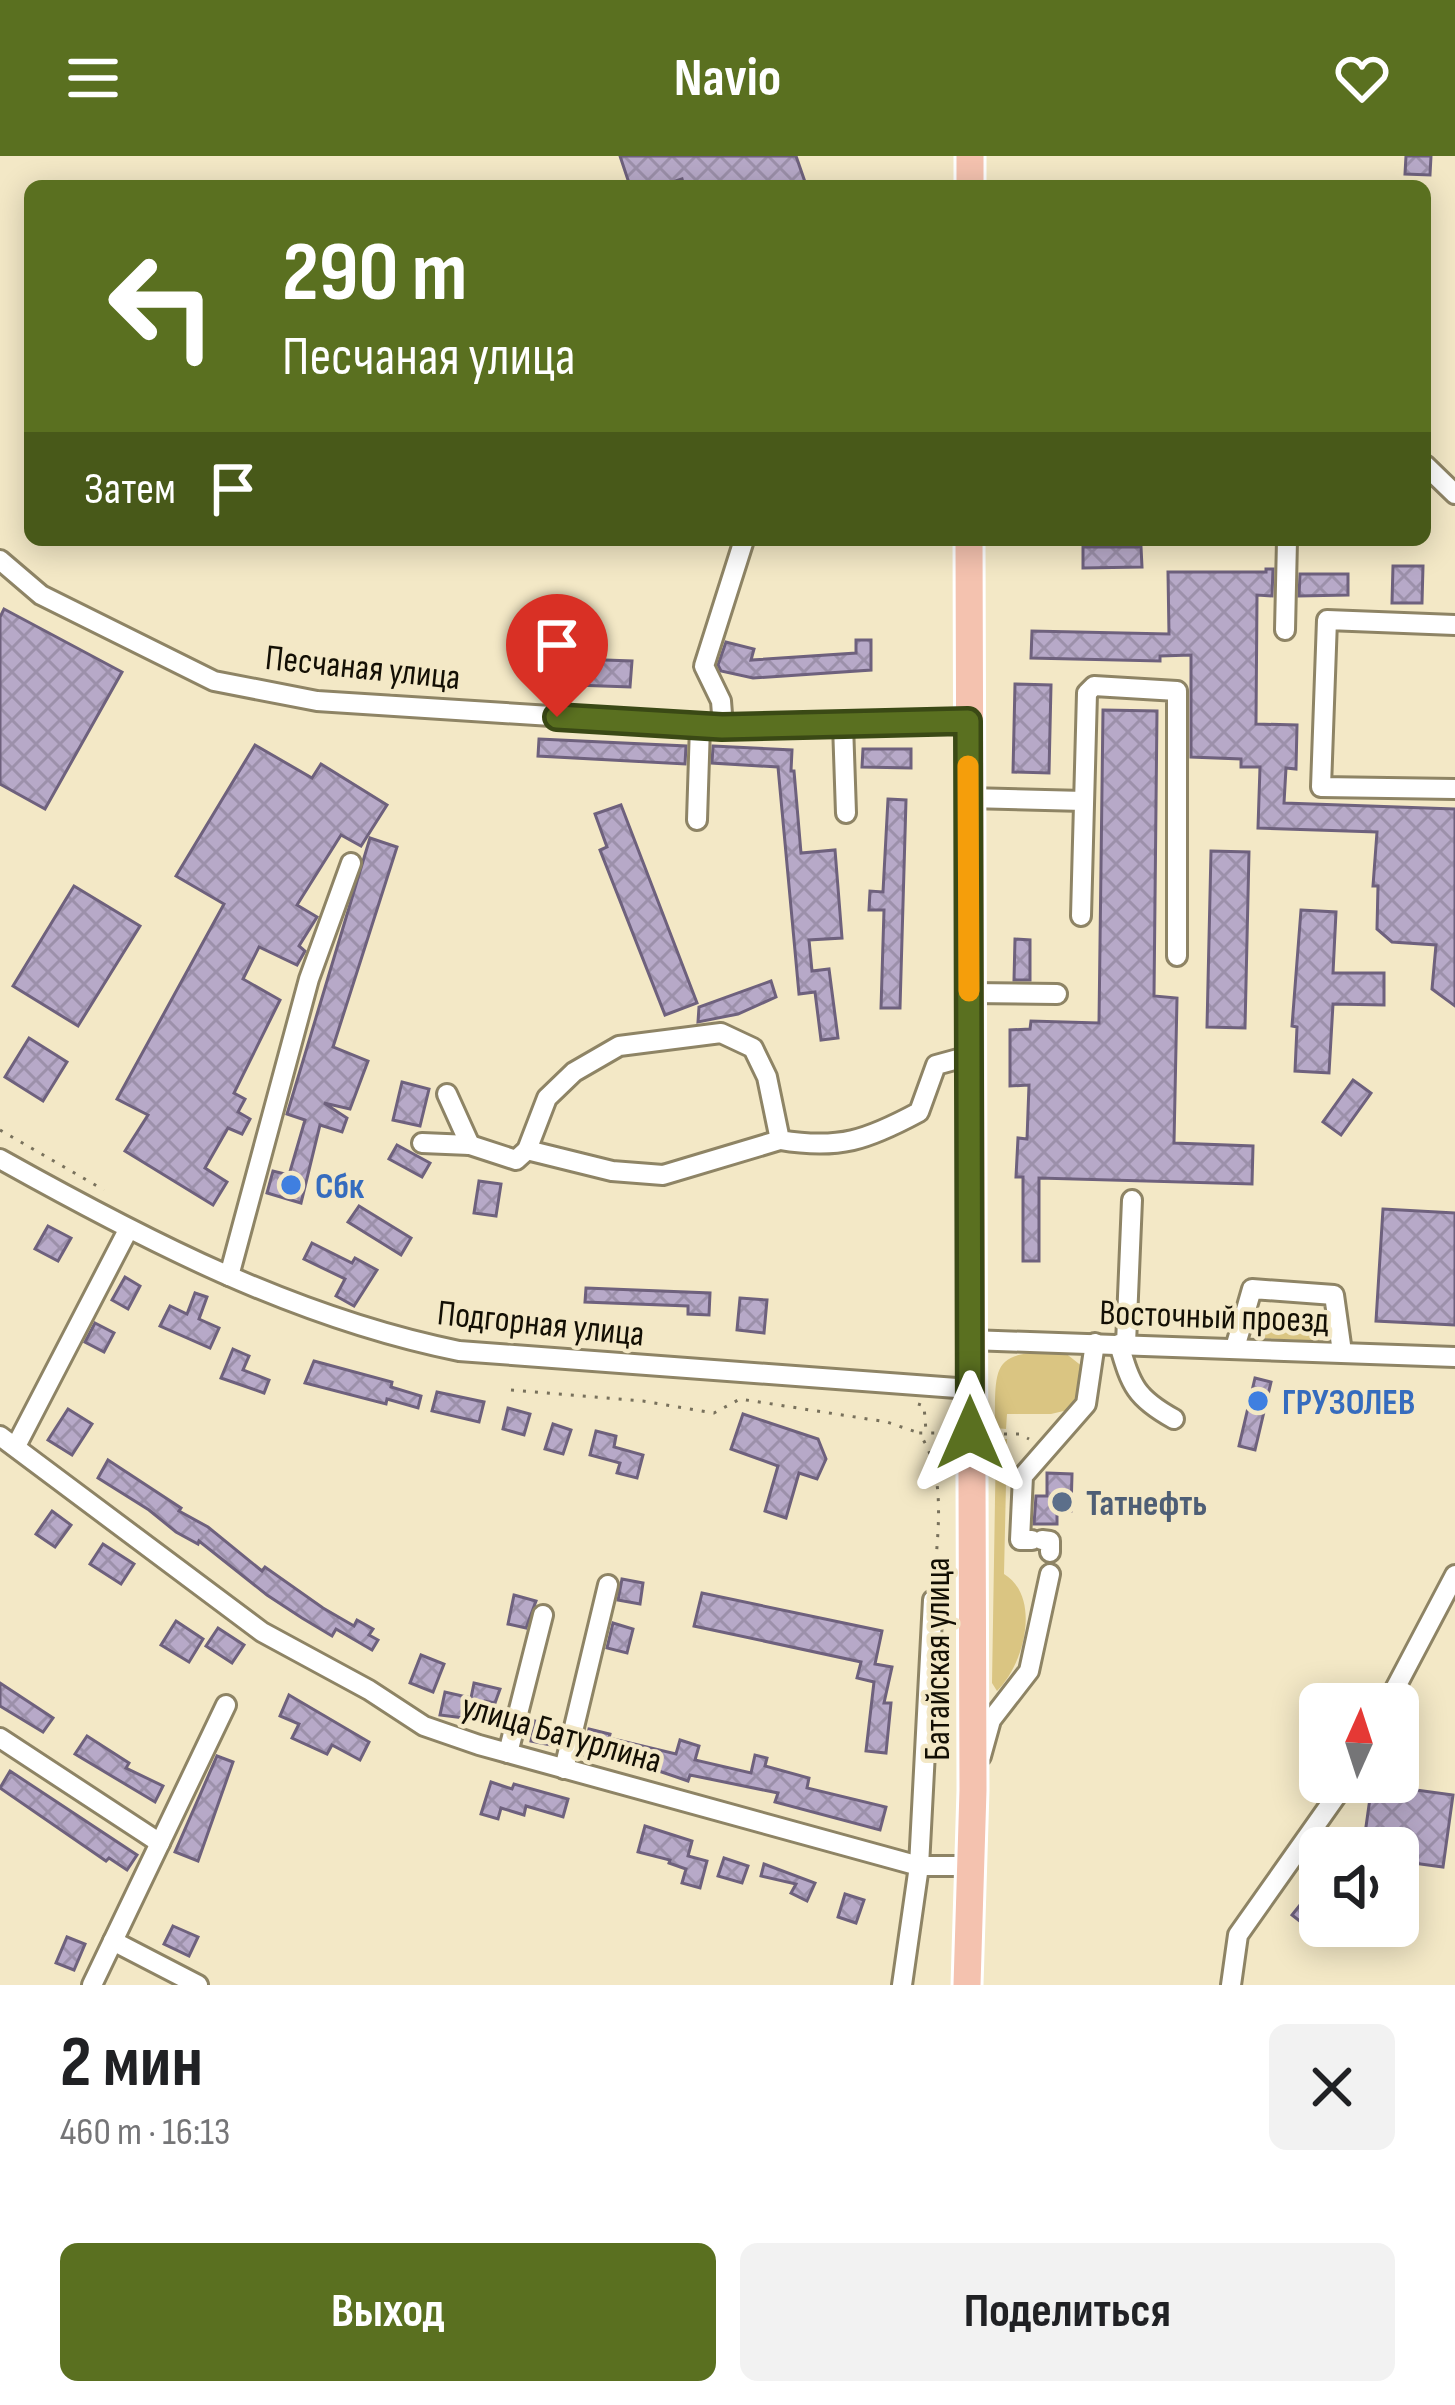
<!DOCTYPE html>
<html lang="ru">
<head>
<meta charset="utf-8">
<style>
	:root { --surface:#fff; --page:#f2f2f2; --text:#202124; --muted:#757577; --accent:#5a7020 }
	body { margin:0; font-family:"Sofia Sans Condensed",sans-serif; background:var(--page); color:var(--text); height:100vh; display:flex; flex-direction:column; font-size:45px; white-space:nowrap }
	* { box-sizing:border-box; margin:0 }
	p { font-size:39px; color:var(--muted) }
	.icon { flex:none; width:66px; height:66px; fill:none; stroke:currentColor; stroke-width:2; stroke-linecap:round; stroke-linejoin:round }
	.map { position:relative; height:1829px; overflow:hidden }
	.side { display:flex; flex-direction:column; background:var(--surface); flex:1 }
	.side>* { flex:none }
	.top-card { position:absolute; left:24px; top:24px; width:1407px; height:366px; border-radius:18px; box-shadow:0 6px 30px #0003; background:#5a7020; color:#fff; overflow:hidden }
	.needle { width:78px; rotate:3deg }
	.tools { position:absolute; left:1299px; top:1527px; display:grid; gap:24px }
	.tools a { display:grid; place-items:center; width:120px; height:120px; border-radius:18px; background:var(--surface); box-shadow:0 6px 30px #0003; font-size:60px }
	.pin { position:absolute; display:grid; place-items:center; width:102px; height:102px; color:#fff; margin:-123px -51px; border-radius:50% 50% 50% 0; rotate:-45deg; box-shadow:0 0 12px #0007 }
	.pin .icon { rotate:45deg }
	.me { position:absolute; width:132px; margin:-66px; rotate:0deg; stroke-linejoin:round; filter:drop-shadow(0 0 9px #0008) }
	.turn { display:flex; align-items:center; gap:42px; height:252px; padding:0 60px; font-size:54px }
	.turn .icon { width:156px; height:156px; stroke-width:2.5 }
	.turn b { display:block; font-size:84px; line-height:102px }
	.then { display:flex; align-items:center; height:114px; padding:0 60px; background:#0003; gap:24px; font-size:45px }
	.round { display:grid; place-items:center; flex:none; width:126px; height:126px; border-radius:18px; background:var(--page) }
	.head { display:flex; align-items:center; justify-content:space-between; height:204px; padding:0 60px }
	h1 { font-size:72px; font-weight:700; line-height:90px }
	.action { display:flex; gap:24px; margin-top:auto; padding:24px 60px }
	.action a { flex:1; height:138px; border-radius:18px; background:var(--accent); color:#fff; font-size:48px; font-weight:700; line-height:138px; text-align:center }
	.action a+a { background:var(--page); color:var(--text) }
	header { display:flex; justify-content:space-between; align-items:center; height:156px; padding:0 60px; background:var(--accent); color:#fff; font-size:54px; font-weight:700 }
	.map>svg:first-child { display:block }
	.green { fill:#dac582 }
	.building { fill:url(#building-cross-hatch); stroke:#6e617d; stroke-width:3 }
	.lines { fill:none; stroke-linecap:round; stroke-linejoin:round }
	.minor-casing { stroke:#8e8465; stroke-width:24 }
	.highway-casing { stroke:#fff; stroke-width:33 }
	.path { stroke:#78715c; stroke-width:3; stroke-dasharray:3 9; stroke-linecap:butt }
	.minor { stroke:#fff; stroke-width:18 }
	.highway { stroke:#f4c2af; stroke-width:27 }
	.route-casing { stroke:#3a4915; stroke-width:30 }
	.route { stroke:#5a7020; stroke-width:21 }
	.slow { stroke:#f59e0b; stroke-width:21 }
	.shop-dot { fill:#3f7fe0; stroke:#f3e8c6; stroke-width:4.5 }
	.service-dot { fill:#5c6f8a; stroke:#f3e8c6; stroke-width:4.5 }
	.labels { text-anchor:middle; stroke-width:9; stroke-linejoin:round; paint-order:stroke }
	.street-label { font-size:36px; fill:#130f04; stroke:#f3e8c6 }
	.shop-label { font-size:36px; font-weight:bold; fill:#366cbe; stroke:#f3e8c6; text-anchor:start }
	.service-label { font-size:36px; font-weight:bold; fill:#4e5e75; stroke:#f3e8c6; text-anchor:start }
</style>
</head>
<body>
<header><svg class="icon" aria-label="menu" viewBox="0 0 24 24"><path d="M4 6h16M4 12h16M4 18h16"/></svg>Navio<svg class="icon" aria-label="heart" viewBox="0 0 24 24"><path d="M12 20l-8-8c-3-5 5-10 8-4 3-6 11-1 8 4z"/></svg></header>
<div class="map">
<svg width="1455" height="1829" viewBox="0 0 1455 1829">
	<defs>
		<pattern id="building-cross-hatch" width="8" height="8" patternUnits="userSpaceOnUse" patternTransform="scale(3)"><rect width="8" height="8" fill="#b7a9c8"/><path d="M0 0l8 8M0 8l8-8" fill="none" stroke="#9c90aa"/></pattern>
	</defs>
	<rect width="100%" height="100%" fill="#f3e8c6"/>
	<!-- green -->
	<g class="green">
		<path d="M1271 1159 1312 1162 1322 1171 1319 1185 1259 1182 1256 1168Z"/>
		<path d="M1064 1196 1083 1211 1082 1233 1072 1253 1051 1258H1007L1006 1273 995 1272C995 1205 992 1195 1064 1196Z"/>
		<path d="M996 1283H1007L1004 1418C1042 1441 1024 1509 997 1535L992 1527Z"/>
	</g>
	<!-- building -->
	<g class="building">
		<path d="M620 0H796L805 26 795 30H684L682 23 660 30H630Z"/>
		<path d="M1406 0H1431L1430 19 1405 18Z"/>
		<path d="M1083 391H1141L1142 411 1083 412Z"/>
		<path d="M1393 410H1423L1422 447H1392Z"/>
		<path d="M1266 413H1273L1272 440 1257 439 1256 568 1297 569 1296 613 1286 612 1284 647 1455 653V850L1432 833 1436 789 1392 786 1377 773 1378 730H1373L1377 676 1258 672 1260 611H1241V603L1191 601V499L1160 500V505L1031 502 1032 475 1169 478 1168 416H1266Z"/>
		<path d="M1300 418H1348V439L1299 440Z"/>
		<path d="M4 453 122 516 45 653 0 628V461Z"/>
		<path d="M856 484H871V514L753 522 721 515 718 509 726 486 754 493 751 504 856 497Z"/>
		<path d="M577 503 632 505 630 531 575 529Z"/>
		<path d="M1015 528 1051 529 1049 617 1013 616Z"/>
		<path d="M1103 554 1157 555 1154 840 1177 842 1174 987 1253 990 1252 1028 1039 1022V1105H1023V1021H1016L1018 982 1027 983 1029 929 1010 930V874L1030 873 1031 865 1099 867Z"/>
		<path d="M539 583 686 590 685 608 538 600Z"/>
		<path d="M255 589 312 622 321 608 387 649 361 690 341 679 297 749 317 761 299 790 305 795 297 809 259 791 243 823 280 844 234 937 245 943 238 956 250 963 242 978 228 972 205 1012 227 1026 213 1049 125 995 148 959 117 943 224 748 176 720Z"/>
		<path d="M713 590 792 594 791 615H794L801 697 835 694 842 782 809 784 812 815 829 813 838 882 821 884 815 836 799 838 778 611 712 607Z"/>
		<path d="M863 593H911V612L862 611Z"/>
		<path d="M888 643 906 644 900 852H881L884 754H869L870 735 883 736Z"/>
		<path d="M621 649 697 847 665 859 600 694 607 691 595 658Z"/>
		<path d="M370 682 397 691 333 891 368 905 350 953 324 947 347 962 342 976 320 969 301 1047 267 1037 273 1015 289 1019 305 964 287 958Z"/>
		<path d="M1211 695 1249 696 1245 872 1207 871Z"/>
		<path d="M74 730 140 770 78 870 13 830Z"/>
		<path d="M1301 754 1336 756 1333 817H1384V849L1333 848 1329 917 1295 915 1297 871 1292 870Z"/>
		<path d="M1015 783 1030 784V824H1014Z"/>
		<path d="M771 825 776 841 738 858 698 866 699 851Z"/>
		<path d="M29 882 67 906 43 945 5 921Z"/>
		<path d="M1353 924 1371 937 1341 979 1323 966Z"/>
		<path d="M402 926 429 933 420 970 393 964Z"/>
		<path d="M397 989 430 1007 422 1021 389 1003Z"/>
		<path d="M479 1025 501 1028 496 1060 474 1057Z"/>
		<path d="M359 1050 411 1082 401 1099 348 1066Z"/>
		<path d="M1383 1053 1455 1057V1169L1376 1165Z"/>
		<path d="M48 1070 71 1082 58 1105 35 1093Z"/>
		<path d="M312 1087 352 1107 355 1102 377 1114 354 1150 336 1140 345 1123 304 1103Z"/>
		<path d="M125 1121 140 1130 128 1153 112 1144Z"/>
		<path d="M586 1132 710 1137 709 1159 688 1158V1150L585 1146Z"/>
		<path d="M195 1137 207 1141 199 1163 219 1172 210 1192 160 1170 170 1150 187 1158Z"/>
		<path d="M740 1142 767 1144 764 1177 737 1174Z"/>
		<path d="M95 1167 114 1177 104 1196 85 1186Z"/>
		<path d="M233 1193 249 1200 243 1214 269 1224 264 1237 221 1222Z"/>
		<path d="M314 1205 392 1226 391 1231 421 1240 418 1252 387 1243 386 1248 305 1227Z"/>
		<path d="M1255 1222 1271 1226 1255 1294 1239 1290Z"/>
		<path d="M437 1236 484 1246 479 1266 432 1255Z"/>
		<path d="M508 1252 530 1258 524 1279 503 1273Z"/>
		<path d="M68 1253 92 1268 72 1299 48 1284Z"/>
		<path d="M743 1258 818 1283 826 1303 817 1323 799 1317 786 1362 765 1355 778 1310 731 1293Z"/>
		<path d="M553 1268 571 1274 563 1298 545 1293Z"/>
		<path d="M596 1275 616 1280 614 1291 643 1299 637 1322 617 1317 620 1307 590 1299Z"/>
		<path d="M108 1304 181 1352 179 1355 208 1371 262 1415 265 1411 323 1452 354 1470 357 1464 373 1473 369 1479 378 1484 372 1494 336 1473 332 1480 302 1462 267 1439 199 1385 198 1388 176 1376 149 1354 98 1322Z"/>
		<path d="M1047 1317 1072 1318 1071 1355 1057 1354V1368H1034L1036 1340H1047Z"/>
		<path d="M52 1355 71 1369 55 1391 36 1378Z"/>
		<path d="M103 1388 134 1408 121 1428 90 1408Z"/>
		<path d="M622 1423 643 1427 640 1448 618 1444Z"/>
		<path d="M702 1437 882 1475 875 1508 892 1511 884 1547H891L886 1597 866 1595 874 1526 857 1522 861 1506 694 1470Z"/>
		<path d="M514 1439 536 1445 526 1472 508 1468Z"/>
		<path d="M176 1465 203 1483 189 1506 161 1489Z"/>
		<path d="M613 1467 633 1473 627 1497 607 1492Z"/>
		<path d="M218 1472 244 1489 232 1507 206 1490Z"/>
		<path d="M421 1499 444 1508 433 1536 410 1527Z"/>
		<path d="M0 1527 53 1562 43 1576 0 1550Z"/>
		<path d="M474 1527 500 1533 495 1547 485 1545 481 1564 440 1559 445 1536 471 1542Z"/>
		<path d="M289 1539 369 1586 360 1604 332 1589 327 1598 292 1582 299 1568 280 1560Z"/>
		<path d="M535 1565 560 1570 556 1590 531 1585Z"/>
		<path d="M589 1573 610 1578 609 1582 676 1598 680 1584 699 1590 695 1604 751 1617 755 1599 767 1602 765 1610 809 1622 807 1632 886 1651 880 1674 775 1646 778 1637 690 1619 688 1625 650 1612 583 1599Z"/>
		<path d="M87 1580 129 1607 126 1612 163 1630 155 1646 75 1598Z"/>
		<path d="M217 1600 233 1606 198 1705 175 1696Z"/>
		<path d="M10 1615 137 1699 127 1714 109 1702 106 1705 0 1632Z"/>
		<path d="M491 1626 512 1633 514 1628 568 1643 563 1661 526 1650 524 1659 501 1652 498 1663 481 1658Z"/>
		<path d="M1372 1628 1453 1639 1443 1711 1398 1705V1692H1363Z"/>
		<path d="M645 1670 692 1685 688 1700 707 1705 700 1732 682 1727 686 1713 669 1707 670 1704 638 1696Z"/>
		<path d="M724 1702 748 1710 742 1727 718 1720Z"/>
		<path d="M764 1708 815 1727 807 1745 791 1737 796 1728 761 1720Z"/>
		<path d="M1320 1724V1781L1292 1759Z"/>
		<path d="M845 1738 864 1744 856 1767 838 1761Z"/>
		<path d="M173 1770 198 1781 189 1800 164 1788Z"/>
		<path d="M67 1781 85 1788 74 1814 56 1807Z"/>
	</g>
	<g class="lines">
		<!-- minor casing -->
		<g class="minor-casing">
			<g id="minor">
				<path d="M1425 309 1455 338"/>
				<path d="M0 404 41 439 214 525 317 545 723 571 968 565"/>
				<path d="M1455 469 1327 464 1321 631 1455 633"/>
				<path d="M1285 474 1287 384"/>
				<path d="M843 568 846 657"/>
				<path d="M723 571 721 545 704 510 744 384"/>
				<path d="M968 642 1084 645"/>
				<path d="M697 664 700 570"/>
				<path d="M1081 760 1087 537 1094 530 1177 535V800"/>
				<path d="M969 837 1057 838"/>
				<path d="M447 938 470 989"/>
				<path d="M422 987 470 989 516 1004 527 994 547 942 574 916 619 890 721 877 753 892 767 921 780 984C839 994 867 984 919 956L936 909 969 900"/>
				<path d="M527 994 612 1015 663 1019 780 984"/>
				<path d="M0 1003C145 1084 295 1162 459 1195L970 1233"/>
				<path d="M229 1120 309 823 351 707"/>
				<path d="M970 1184 1455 1201"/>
				<path d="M1119 1188C1131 1230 1136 1242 1174 1263"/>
				<path d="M1126 1188 1132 1044"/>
				<path d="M1235 1192 1252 1133 1334 1139 1342 1196"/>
				<path d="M0 1280 262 1476 369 1534 424 1570 479 1589 919 1710H971"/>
				<path d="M16 1290 128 1074"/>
				<path d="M1032 1384H1020L1023 1320 1086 1248 1095 1187"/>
				<path d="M1042 1384 1050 1385V1396"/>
				<path d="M1387 1548 1455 1419"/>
				<path d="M0 1582 160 1687"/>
				<path d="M508 1597 543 1459"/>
				<path d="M981 1600 991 1564 1029 1515 1050 1418"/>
				<path d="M564 1613 608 1429"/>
				<path d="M113 1785 198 1829"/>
				<path d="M92 1829 226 1549"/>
				<path d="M902 1829 919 1710 933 1444"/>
				<path d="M1231 1829 1238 1779 1346 1626"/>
			</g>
		</g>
		<!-- highway casing -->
		<g class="highway-casing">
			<g id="highway">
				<path d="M970 0V30"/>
				<path d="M967 1829 973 1634 969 384"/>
			</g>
		</g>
		<!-- path -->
		<g class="path">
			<path d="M0 974 104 1034"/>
			<path d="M511 1234 643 1245 714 1257 740 1243 887 1266 919 1277"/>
			<path d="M918 1248 924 1250 926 1275"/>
			<path d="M992 1278H1019L1029 1283"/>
			<path d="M934 1429C937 1380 948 1319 919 1277H952"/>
		</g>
		<!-- minor -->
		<use href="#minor" class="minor"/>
		<!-- highway -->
		<use href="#highway" class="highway"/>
	</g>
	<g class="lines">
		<!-- route casing -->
		<g class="route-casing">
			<path id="route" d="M557 561 722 571 968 565 970 1277"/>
		</g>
		<!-- route -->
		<use href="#route" class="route"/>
		<!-- slow -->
		<path class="slow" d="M968 610 969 835"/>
	</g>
	<!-- markers -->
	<g class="shop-dot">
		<circle cx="291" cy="1029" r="12"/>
		<circle cx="1258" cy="1245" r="12"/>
	</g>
	<circle class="service-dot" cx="1062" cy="1346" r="12"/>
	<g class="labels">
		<!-- street labels -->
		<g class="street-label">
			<text transform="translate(363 510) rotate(6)" y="13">Песчаная улица</text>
			<text transform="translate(1214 1159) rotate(2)" y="13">Восточный проезд</text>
			<text transform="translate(541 1166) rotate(6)" y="13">Подгорная улица</text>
			<text transform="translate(936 1503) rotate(-90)" y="13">Батайская улица</text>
			<text transform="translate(562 1576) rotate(16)" y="13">улица Батурлина</text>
		</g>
		<!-- shop labels -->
		<g class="shop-label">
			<text x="315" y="1042">Сбк</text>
			<text x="1282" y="1258">ГРУЗОЛЕВ</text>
		</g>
		<!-- service labels -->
		<g class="service-label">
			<text x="1086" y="1359">Татнефть</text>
		</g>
	</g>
</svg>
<div class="tools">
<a><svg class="needle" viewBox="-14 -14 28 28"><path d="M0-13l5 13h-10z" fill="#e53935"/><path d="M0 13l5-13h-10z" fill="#757577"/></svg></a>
<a><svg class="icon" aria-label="sound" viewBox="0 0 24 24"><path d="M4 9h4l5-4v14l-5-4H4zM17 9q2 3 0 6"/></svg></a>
</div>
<div class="pin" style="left:557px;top:561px;background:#d93025"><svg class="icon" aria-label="arrive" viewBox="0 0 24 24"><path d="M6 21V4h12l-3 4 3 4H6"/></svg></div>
<svg class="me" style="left:970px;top:1277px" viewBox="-20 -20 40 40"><path d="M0-17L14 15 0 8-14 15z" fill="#5a7020" stroke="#fff" stroke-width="4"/></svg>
<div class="top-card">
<div class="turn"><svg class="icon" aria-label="left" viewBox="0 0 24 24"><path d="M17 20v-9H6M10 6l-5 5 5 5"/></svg><div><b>290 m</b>Песчаная улица</div></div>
<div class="then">Затем<svg class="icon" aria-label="arrive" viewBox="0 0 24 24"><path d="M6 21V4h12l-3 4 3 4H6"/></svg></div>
</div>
</div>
<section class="side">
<div class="head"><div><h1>2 мин</h1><p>460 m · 16:13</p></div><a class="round"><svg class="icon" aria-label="close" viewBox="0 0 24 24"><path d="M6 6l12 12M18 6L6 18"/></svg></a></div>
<div class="action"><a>Выход</a><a>Поделиться</a></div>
</section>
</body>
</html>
